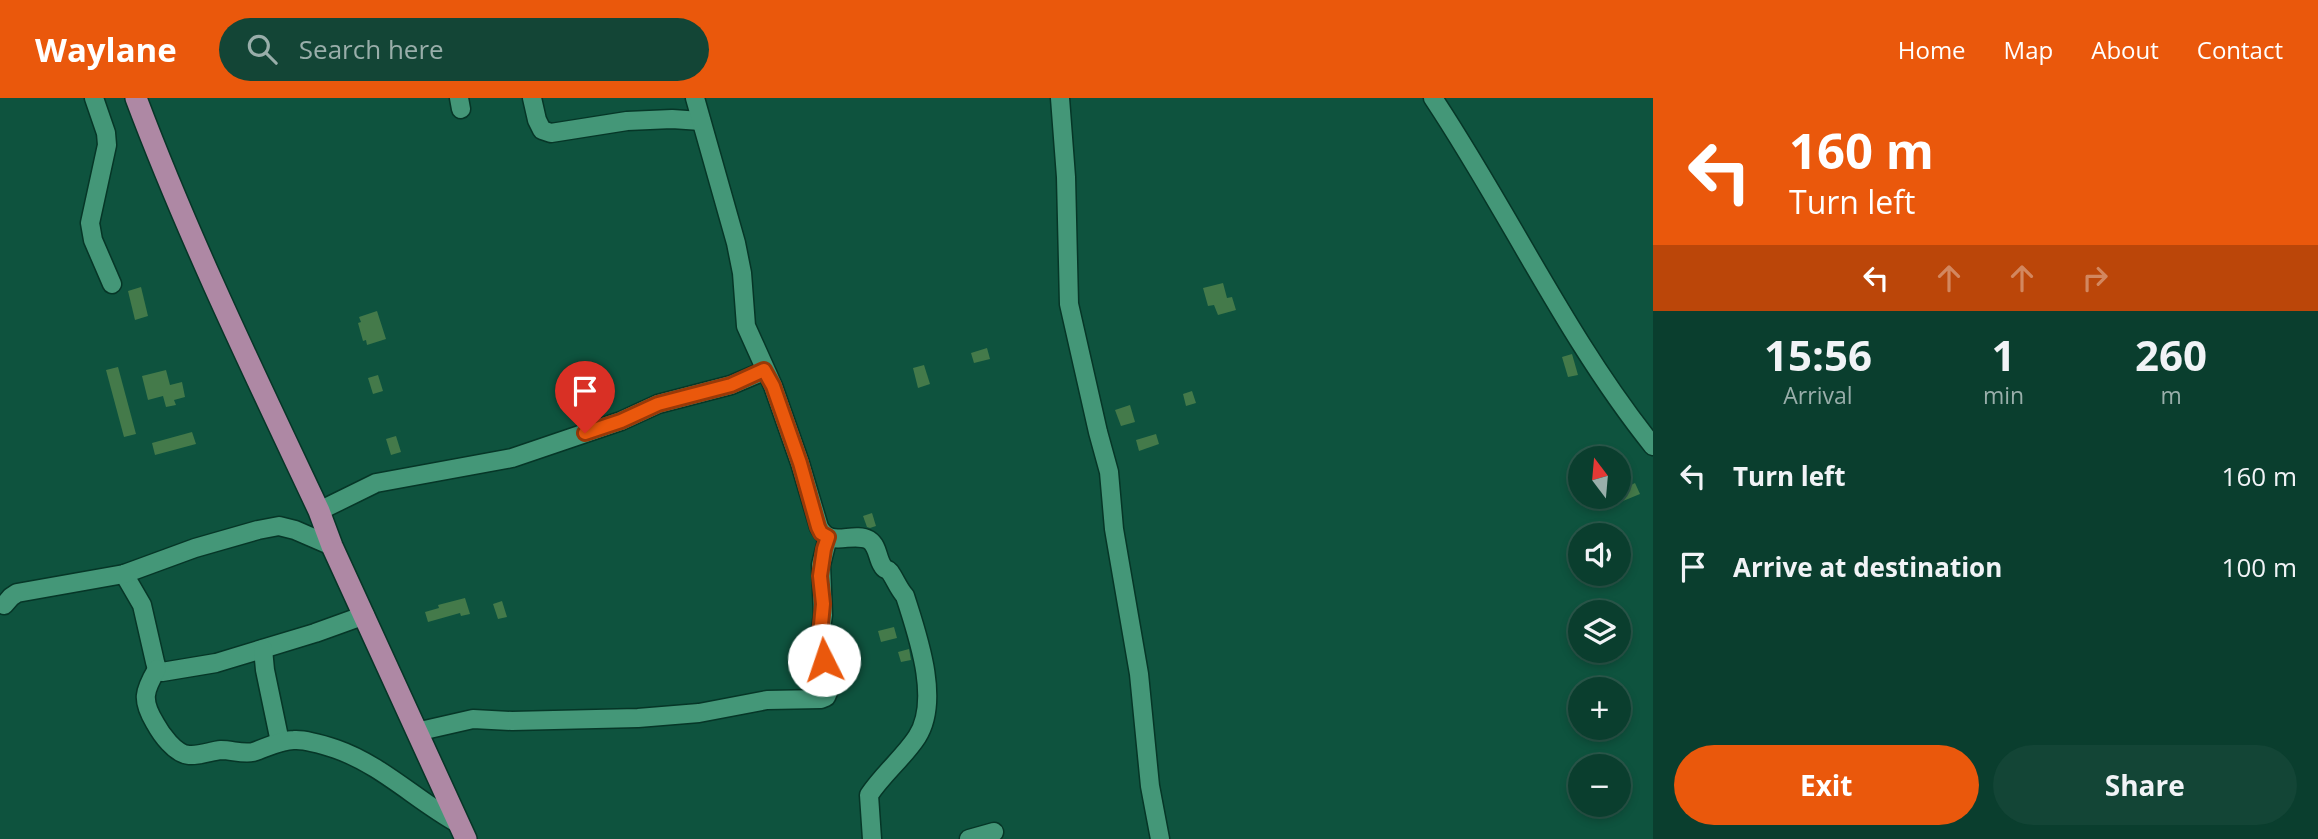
<!DOCTYPE html>
<html lang="en">
<head>
<meta charset="utf-8">
<style>
	:root { --surface:#0a3e2e; --page:#134536; --text:#f1f3f6; --muted:#99aeaa; --line:#2a574a; --accent:#ea580c }
	body { margin:0; font-family:"Open Sans",sans-serif; background:var(--page); color:var(--text); height:100vh; display:flex; flex-direction:column; font-size:26px; white-space:nowrap }
	* { box-sizing:border-box; margin:0 }
	p { font-size:23px; color:var(--muted) }
	.icon { flex:none; width:38px; height:38px; fill:none; stroke:currentColor; stroke-width:2; stroke-linecap:round; stroke-linejoin:round }
	.map { position:relative; flex:1; overflow:hidden }
	.sheet { display:flex; flex-direction:column; background:var(--surface); width:665px }
	.sheet>* { flex:none }
	.banner { background:#ea580c; color:#fff; overflow:hidden }
	.needle { width:46px; rotate:344deg }
	.buttons { position:absolute; left:1568px; top:348px; display:grid; gap:14px }
	.buttons a { display:grid; place-items:center; width:63px; height:63px; border-radius:50%; background:var(--surface); box-shadow:0 4px 10px #0003,0 0 0 2px var(--line); font-size:35px }
	.pin { position:absolute; display:grid; place-items:center; width:60px; height:60px; color:#fff; margin:-72px -30px; border-radius:50% 50% 50% 0; rotate:-45deg; box-shadow:0 0 7px #0007 }
	.pin .icon { rotate:45deg }
	.me { position:absolute; width:77px; margin:-38px; rotate:356deg; stroke-linejoin:round; filter:drop-shadow(0 0 5px #0008) }
	.turn { display:flex; align-items:center; gap:24px; height:147px; padding:0 21px; font-size:32px }
	.turn .icon { width:91px; height:91px; stroke-width:2.5 }
	.turn b { display:block; font-size:49px; line-height:60px }
	.lanes { display:flex; align-items:center; height:66px; padding:0 21px; background:#0003; justify-content:center; gap:35px; direction:ltr }
	.lanes .off { opacity:.35 }
	.eta { display:flex; justify-content:space-evenly; align-items:center; height:119px; text-align:center }
	.eta b { font-size:42px; font-weight:700; line-height:49px }
	.cta { display:flex; gap:14px; margin-top:auto; padding:14px 21px }
	.cta a { flex:1; height:80px; border-radius:42px; background:var(--accent); color:#fff; font-size:28px; font-weight:700; line-height:80px; text-align:center }
	.cta a+a { background:var(--page); color:var(--text) }
	ul { padding:0; list-style:none }
	li { display:flex; align-items:center; gap:21px; height:91px; padding:0 21px }
	li div { flex:1 }
	li b { display:block; font-size:26px }
	li em { font-style:normal }
	header { display:flex; align-items:center; gap:42px; box-sizing:border-box; height:98px; padding:0 35px; background:var(--accent); color:#fff }
	header strong { font-size:33px }
	nav { display:flex; gap:38px; margin-inline-start:auto; font-size:24px }
	.search { width:490px; height:63px; background:var(--page); display:flex; align-items:center; gap:18px; box-sizing:border-box; padding:0 24px; border-radius:38px; color:var(--muted); font-size:26px }
	main { display:flex; flex:1; min-height:0 }
	.map>svg:first-child { display:block }
	.building { fill:#447a4a }
	.lines { fill:none; stroke-linecap:round; stroke-linejoin:round }
	.minor-casing { stroke:#063627; stroke-width:21 }
	.major-casing { stroke:#063627; stroke-width:24 }
	.minor { stroke:#449778; stroke-width:18 }
	.major { stroke:#ae88a4; stroke-width:21 }
	.route-casing { stroke:#983908; stroke-width:18 }
	.route { stroke:#ea580c; stroke-width:12 }
</style>
</head>
<body>
<header>
<strong>Waylane</strong>
<div class="search"><svg class="icon" aria-label="search" viewBox="0 0 24 24"><circle cx="10" cy="10" r="6"/><path d="M15 15l6 6"/></svg>Search here</div>
<nav><a>Home</a><a>Map</a><a>About</a><a>Contact</a></nav>
</header>
<main>
<div class="map">
<svg width="1653" height="741" viewBox="0 0 1653 741">
	<rect width="100%" height="100%" fill="#0e533e"/>
	<!-- building -->
	<g class="building">
		<path d="M1223 185 1227 200 1232 199 1236 212 1218 217 1214 207 1208 208 1203 190Z"/>
		<path d="M141 189 148 218 135 222 128 193Z"/>
		<path d="M377 213 386 241 367 247 366 242 363 243 358 225 361 224 359 219Z"/>
		<path d="M987 250 990 261 974 265 971 255Z"/>
		<path d="M1572 256 1578 277 1568 279 1562 259Z"/>
		<path d="M924 267 930 286 918 290 913 270Z"/>
		<path d="M118 269 136 336 124 339 106 272Z"/>
		<path d="M166 272 170 287 182 284 185 299 174 302 176 307 166 309 163 298 148 302 142 278Z"/>
		<path d="M378 277 383 293 373 296 368 280Z"/>
		<path d="M1192 293 1196 305 1186 308 1183 296Z"/>
		<path d="M1130 307 1135 324 1121 328 1115 312Z"/>
		<path d="M192 334 196 346 155 357 152 345Z"/>
		<path d="M1156 336 1159 346 1139 353 1136 342Z"/>
		<path d="M396 338 401 354 391 357 386 341Z"/>
		<path d="M1635 385 1640 396 1623 403 1619 393Z"/>
		<path d="M872 415 876 428 870 430 867 429 863 418Z"/>
		<path d="M465 500 470 516 461 518 460 515 428 524 425 514 439 510 438 507Z"/>
		<path d="M502 503 507 519 498 521 493 506Z"/>
		<path d="M894 529 897 540 881 544 878 533Z"/>
		<path d="M909 551 911 562 901 564 898 554Z"/>
	</g>
	<g class="lines">
		<!-- minor casing -->
		<g class="minor-casing">
			<g id="minor">
				<path d="M94 0 106 35 107 47 90 125 93 142 112 186"/>
				<path d="M459 0 461 11"/>
				<path d="M532 0 537 22 542 32 551 35 627 23 672 21 701 23"/>
				<path d="M695 0 736 145 742 175 746 228 773 288 800 365 819 429C830 451 852 433 869 442 878 448 877 459 882 467 885 473 885 469 890 474 895 481 898 490 905 498 917 536 941 602 917 639 904 659 883 676 869 697L872 741"/>
				<path d="M1060 0 1066 79 1069 206 1098 334 1109 374 1114 431 1139 576 1150 688 1160 741"/>
				<path d="M1433 0C1509 114 1567 241 1653 348"/>
				<path d="M319 413 376 385 512 360 621 323 658 306 731 287 764 273"/>
				<path d="M124 476 142 507 155 564 157 571 162 574 216 565 315 535 365 517"/>
				<path d="M4 507 11 499 17 495 124 476 195 450 258 432 279 428 295 432 332 448"/>
				<path d="M263 551 265 572 280 644"/>
				<path d="M157 571C144 593 141 602 155 625 161 636 175 656 189 657 200 658 211 653 221 652 232 652 242 656 253 654 266 650 280 642 294 642 306 641 324 647 336 651 382 667 417 703 459 726"/>
				<path d="M416 634 473 621 512 623 638 620 699 615 767 602 821 601 826 599 829 592 820 537 823 517 821 467 828 439"/>
				<path d="M969 741 994 734"/>
			</g>
		</g>
		<!-- major casing -->
		<g class="major-casing">
			<path id="major" d="M136 0C189 141 255 277 319 413L332 448 466 741"/>
		</g>
		<!-- minor -->
		<use href="#minor" class="minor"/>
		<!-- major -->
		<use href="#major" class="major"/>
	</g>
	<g class="lines">
		<!-- route casing -->
		<g class="route-casing">
			<path id="route" d="M585 335 621 323 658 306 731 287 764 272 773 288 800 365 818 429 821 435 828 439 824 451 820 478 823 506 820 537 824 562"/>
		</g>
		<!-- route -->
		<use href="#route" class="route"/>
	</g>
</svg>
<div class="buttons">
<a><svg class="needle" viewBox="-14 -14 28 28"><path d="M0-13l5 13h-10z" fill="#e53935"/><path d="M0 13l5-13h-10z" fill="#99aeaa"/></svg></a>
<a><svg class="icon" aria-label="sound" viewBox="0 0 24 24"><path d="M4 9h4l5-4v14l-5-4H4zM17 9q2 3 0 6"/></svg></a>
<a><svg class="icon" aria-label="layers" viewBox="0 0 24 24"><path d="M12 4l9 5-9 5-9-5zM3 14l9 5 9-5"/></svg></a>
<a>+</a>
<a>−</a>
</div>
<div class="pin" style="left:585px;top:335px;background:#d93025"><svg class="icon" aria-label="arrive" viewBox="0 0 24 24"><path d="M6 21V4h12l-3 4 3 4H6"/></svg></div>
<svg class="me" style="left:824px;top:562px" viewBox="-20 -20 40 40"><circle r="19" fill="#fff"/><path d="M0-13L10 11 0 6-10 11z" fill="#ea580c"/></svg>
</div>
<section class="sheet">
<div class="banner">
<div class="turn"><svg class="icon" aria-label="left" viewBox="0 0 24 24"><path d="M17 20v-9H6M10 6l-5 5 5 5"/></svg><div><b>160 m</b>Turn left</div></div>
<div class="lanes"><svg class="icon" aria-label="left" viewBox="0 0 24 24"><path d="M17 20v-9H6M10 6l-5 5 5 5"/></svg><svg class="icon off" aria-label="ahead" viewBox="0 0 24 24"><path d="M12 20V5M6 11l6-6 6 6"/></svg><svg class="icon off" aria-label="ahead" viewBox="0 0 24 24"><path d="M12 20V5M6 11l6-6 6 6"/></svg><svg class="icon off" aria-label="right" viewBox="0 0 24 24"><path d="M7 20v-9h11M14 6l5 5-5 5"/></svg></div>
</div>
<div class="eta">
<div><b>15:56</b><p>Arrival</p></div>
<div><b>1</b><p>min</p></div>
<div><b>260</b><p>m</p></div>
</div>
<ul>
<li><svg class="icon" aria-label="left" viewBox="0 0 24 24"><path d="M17 20v-9H6M10 6l-5 5 5 5"/></svg><div><b>Turn left</b></div><em>160 m</em></li>
<li><svg class="icon" aria-label="arrive" viewBox="0 0 24 24"><path d="M6 21V4h12l-3 4 3 4H6"/></svg><div><b>Arrive at destination</b></div><em>100 m</em></li>
</ul>
<div class="cta"><a>Exit</a><a>Share</a></div>
</section>
</main>
</body>
</html>
